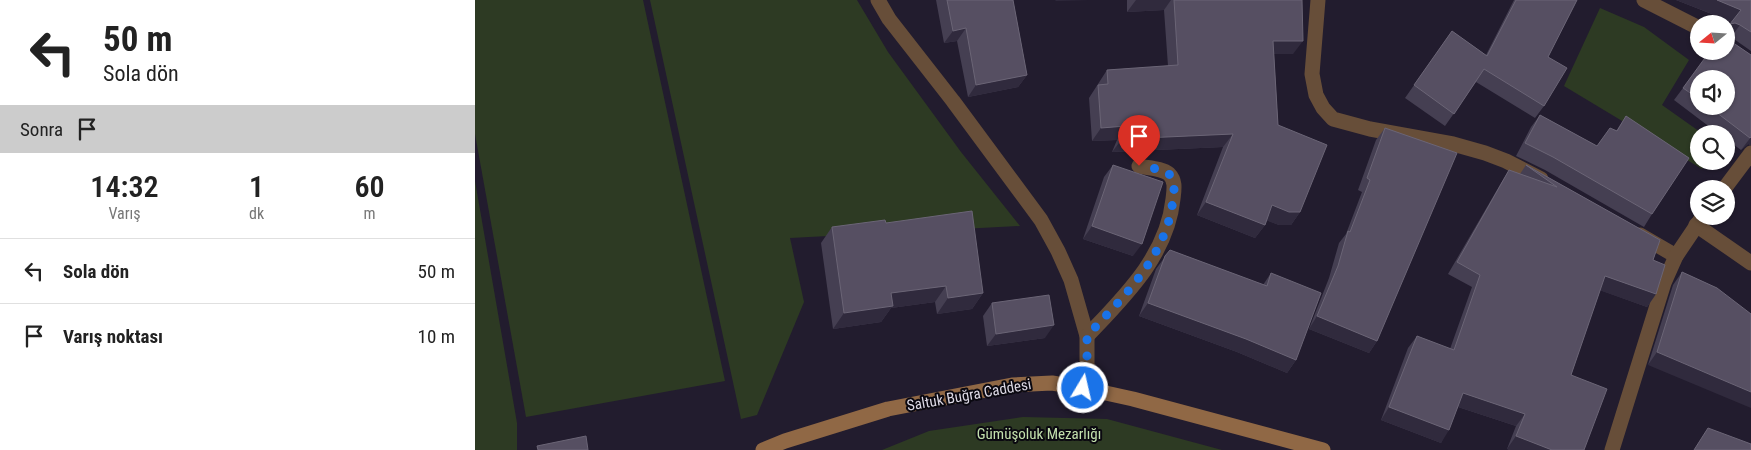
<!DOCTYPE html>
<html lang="tr">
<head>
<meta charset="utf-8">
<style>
	:root { --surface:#fff; --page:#f2f2f2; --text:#222; --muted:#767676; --line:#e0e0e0 }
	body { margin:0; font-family:"Roboto Condensed",sans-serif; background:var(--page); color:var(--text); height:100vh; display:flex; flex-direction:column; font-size:19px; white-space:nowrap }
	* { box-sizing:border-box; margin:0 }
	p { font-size:16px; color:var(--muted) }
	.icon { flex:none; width:28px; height:28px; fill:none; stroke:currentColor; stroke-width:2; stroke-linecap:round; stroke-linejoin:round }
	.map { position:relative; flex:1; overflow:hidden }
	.side { display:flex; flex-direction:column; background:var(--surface); width:475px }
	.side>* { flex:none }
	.guide { background:#fff; color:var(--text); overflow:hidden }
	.needle { width:32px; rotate:252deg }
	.controls { position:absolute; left:1215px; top:15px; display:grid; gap:10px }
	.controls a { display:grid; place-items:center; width:45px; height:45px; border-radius:50%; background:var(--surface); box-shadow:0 1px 4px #0004; font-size:25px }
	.pin { position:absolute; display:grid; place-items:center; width:42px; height:42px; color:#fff; margin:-51px -21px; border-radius:50% 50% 50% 0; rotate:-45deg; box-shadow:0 0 5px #0007 }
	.pin .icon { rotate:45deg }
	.me { position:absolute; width:55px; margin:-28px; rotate:9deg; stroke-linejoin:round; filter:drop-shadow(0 0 4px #0008) }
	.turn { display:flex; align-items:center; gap:18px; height:105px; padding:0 20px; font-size:22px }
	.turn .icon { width:65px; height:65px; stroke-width:2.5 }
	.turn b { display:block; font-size:35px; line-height:42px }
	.then { display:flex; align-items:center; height:48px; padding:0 20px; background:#0003; gap:10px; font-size:19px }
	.eta { display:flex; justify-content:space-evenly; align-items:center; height:85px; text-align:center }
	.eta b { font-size:30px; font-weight:600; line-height:35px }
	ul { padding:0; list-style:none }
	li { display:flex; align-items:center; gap:15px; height:65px; padding:0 20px; border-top:1px solid var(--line) }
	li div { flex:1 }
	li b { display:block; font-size:19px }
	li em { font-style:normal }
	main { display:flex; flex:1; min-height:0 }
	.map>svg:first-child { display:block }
	.green { fill:#2d3a23 }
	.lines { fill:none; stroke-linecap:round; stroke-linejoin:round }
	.street { stroke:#674e39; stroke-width:15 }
	.secondary { stroke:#906845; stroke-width:15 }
	.wall { fill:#453f52; fill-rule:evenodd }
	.shaded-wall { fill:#302a3d }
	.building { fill:#564f62; stroke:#6b6576 }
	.route { stroke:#1a73e8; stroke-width:9; stroke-dasharray:0 16.2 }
	.labels { text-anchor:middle; stroke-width:4; stroke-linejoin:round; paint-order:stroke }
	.street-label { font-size:15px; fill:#ddd9e5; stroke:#0a0810 }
	.park-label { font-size:15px; fill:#c3e0ad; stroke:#0a0810 }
</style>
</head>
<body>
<main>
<section class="side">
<div class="guide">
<div class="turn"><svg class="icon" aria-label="left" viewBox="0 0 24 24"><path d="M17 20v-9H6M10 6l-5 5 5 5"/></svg><div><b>50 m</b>Sola dön</div></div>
<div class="then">Sonra<svg class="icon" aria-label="arrive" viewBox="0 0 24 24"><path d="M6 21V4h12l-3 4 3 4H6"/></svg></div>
</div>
<div class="eta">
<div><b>14:32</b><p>Varış</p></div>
<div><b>1</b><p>dk</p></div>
<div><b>60</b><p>m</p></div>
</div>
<ul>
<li><svg class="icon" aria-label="left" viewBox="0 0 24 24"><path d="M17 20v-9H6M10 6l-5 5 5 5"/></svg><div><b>Sola dön</b></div><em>50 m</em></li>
<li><svg class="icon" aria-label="arrive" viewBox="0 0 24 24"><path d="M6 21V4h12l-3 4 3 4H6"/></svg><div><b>Varış noktası</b></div><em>10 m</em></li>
</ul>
</section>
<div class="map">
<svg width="1276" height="450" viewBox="0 0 1276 450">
	<rect width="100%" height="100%" fill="#221c2e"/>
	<!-- green -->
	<g class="green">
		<path d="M0 0H168L250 381 51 417 0 134Z"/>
		<path d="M175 0H382L413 52 486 152 545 226 315 238 329 302 282 415 266 419Z"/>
		<path d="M1125 8 1169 27 1214 60 1187 105 1228 134H1224V161H1233L1227 169 1089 86Z"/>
		<path d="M0 181 42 423V450H0Z"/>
		<path d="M548 417 632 419 747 450H407L454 431Z"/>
	</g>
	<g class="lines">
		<!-- street -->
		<g class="street">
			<path d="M403 0 414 19 478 101 566 220 583 251 596 280 612 336V364L608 388"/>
			<path d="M843 0 837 74 841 95 848 108 858 119 895 129 978 144 1010 153 1031 161 1066 179"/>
			<path d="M1169 0 1224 28"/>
			<path d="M1249 189 1276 153"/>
			<path d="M1221 225 1276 263"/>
			<path d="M1165 235 1201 256"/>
			<path d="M612 336C649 297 692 256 698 199 699 190 701 181 694 174 687 168 672 168 664 166"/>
			<path d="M1137 450 1189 283 1201 256 1228 216"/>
		</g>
		<!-- secondary -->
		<path class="secondary" d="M288 450 310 441 413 409 537 385 577 383 608 388 658 399 848 450"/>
	</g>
	<!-- wall -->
	<g class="wall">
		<path d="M461 0H538L552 75 543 87 493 97 482 41 469 43Z"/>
		<path d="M652 0H827L818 54H799L803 125 825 212 816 225H804L791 220 790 225 780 238 722 215 748 147 637 152 642 140 617 141 614 98 632 70 693 66 689 10 652 12Z"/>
		<path d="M1039 0H1102L1073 57 1069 106 1060 118 1001 82 970 126 930 98 977 31 1011 55Z"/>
		<path d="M1201 0H1276V51L1256 37 1251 30 1257 22Z"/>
		<path d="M1254 40 1276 55V145L1273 144 1266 150 1251 139V134H1244L1199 100 1208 88ZM1224 79 1251 106H1224Z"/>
		<path d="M1065 115 1122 146 1141 131 1151 116 1177 214 1169 227 1070 170 1041 156 1056 127Z"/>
		<path d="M910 128 902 341 894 353 834 329 854 278 864 243 871 234 887 192 883 190 901 140Z"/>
		<path d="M638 165 658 256 608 239 629 177Z"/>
		<path d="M1051 165 1185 240 1178 260 1181 294 1172 307 1125 290 1096 375 1109 450H1035L1032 449 1041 426 983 407 966 443 906 420 933 348 942 336 975 349 997 287 973 274 1026 183 1034 170 1045 174Z"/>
		<path d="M411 223 508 293 497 309 462 314 460 302 416 308 406 322 358 329 346 243 357 227Z"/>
		<path d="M695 250 788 285 796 273 821 360 812 373 762 352 664 316 681 269Z"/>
		<path d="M1207 272 1242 288 1173 365 1198 285Z"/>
		<path d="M517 303 570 338 512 346 508 316Z"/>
	</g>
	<!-- shaded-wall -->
	<g class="shaded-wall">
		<path d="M581 0H614L580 1Z"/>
		<path d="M661 0H696L689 10 652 12Z"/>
		<path d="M1201 0H1242L1266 10 1258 22Z"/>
		<path d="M1260 23 1265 25 1256 37 1251 36V30L1255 24Z"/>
		<path d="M491 28 482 41 469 43 478 31Z"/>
		<path d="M798 41H828L818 54H789Z"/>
		<path d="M552 75 543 87 493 97 501 85Z"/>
		<path d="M651 126 642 140 617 141 626 128Z"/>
		<path d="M758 134 748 147 637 152 647 139Z"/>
		<path d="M1276 137V145L1273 144 1266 150Z"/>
		<path d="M731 202 790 225 780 238 722 215Z"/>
		<path d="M797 205 825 212 816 225H804L788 219Z"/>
		<path d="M617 226 667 244 658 256 608 239Z"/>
		<path d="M1130 276 1181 294 1172 307 1121 289Z"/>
		<path d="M471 286 460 302 416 308 406 322 358 329 369 313 416 293Z"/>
		<path d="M508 293 497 309 462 314 473 298Z"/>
		<path d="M673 303 771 339 821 360 812 373 762 352 664 316Z"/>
		<path d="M842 316 902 341 894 353 834 329Z"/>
		<path d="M579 325 570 338 512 346 521 334Z"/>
		<path d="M1182 352 1276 392V408L1173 365Z"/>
		<path d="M988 393 1050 414 1041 426 980 406Z"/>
		<path d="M914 407 974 430 966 443 906 420Z"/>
		<path d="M1041 436 1077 450H1035L1032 449Z"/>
	</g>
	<!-- building -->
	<g class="building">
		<path d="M472 0H538L552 75 501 85 491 28 478 31Z"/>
		<path d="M699 0H827L828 41H798L803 125 852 145 825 212H814L797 205 790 225 731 202 758 134 647 139 651 126 626 128 623 85 633 84 632 70 703 65Z"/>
		<path d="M1041 0H1102L1073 57 1092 68 1069 106 1009 69 979 114 939 85 977 31 1012 56Z"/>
		<path d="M1242 0H1276V32L1265 25 1260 23 1255 24 1266 10Z"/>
		<path d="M1251 36 1254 40 1276 55V137L1275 138 1233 106H1251V79H1224V99L1208 88 1235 51H1251Z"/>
		<path d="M1065 115 1122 146 1135 128 1142 131 1151 116 1214 158 1177 214 1078 157 1050 143Z"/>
		<path d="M910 128 982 153 902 341 842 316 863 266 873 231 875 232 895 180 892 178Z"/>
		<path d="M638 165 688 182 667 244 617 226Z"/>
		<path d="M1051 165 1185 240 1178 260 1190 265 1181 294 1130 276 1096 375 1132 389 1109 450H1077L1041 436 1050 414 988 393 974 430 914 407 942 336 979 350 1005 275 982 262 1034 170 1082 187Z"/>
		<path d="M497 211 508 293 473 298 471 286 416 293 418 306 369 313 357 227 410 220 411 223Z"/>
		<path d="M695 250 792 286 796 273 846 293 821 360 771 339 673 303 690 256Z"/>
		<path d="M1207 272 1242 288 1276 314V392L1182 352Z"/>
		<path d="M574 295 579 325 521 334 517 303Z"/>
		<path d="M1233 428 1276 444V450H1219Z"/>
		<path d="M111 436 113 450H63L62 446Z"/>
	</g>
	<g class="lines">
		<!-- route -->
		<path class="route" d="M608 388 612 364V336C649 296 692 256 698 199 699 190 701 181 694 174 687 168 673 168 664 166"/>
	</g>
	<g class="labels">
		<!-- street labels -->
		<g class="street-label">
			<text transform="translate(494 395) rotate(-10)" y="5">Saltuk Buğra Caddesi</text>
		</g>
		<!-- park labels -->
		<g class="park-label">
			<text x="564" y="439">Gümüşoluk Mezarlığı</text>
		</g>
	</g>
</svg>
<div class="controls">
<a><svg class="needle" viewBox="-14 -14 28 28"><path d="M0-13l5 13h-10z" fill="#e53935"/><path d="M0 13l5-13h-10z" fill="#767676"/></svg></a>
<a><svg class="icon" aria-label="sound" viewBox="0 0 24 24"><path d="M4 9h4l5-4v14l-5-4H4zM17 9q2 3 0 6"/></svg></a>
<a><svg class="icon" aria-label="search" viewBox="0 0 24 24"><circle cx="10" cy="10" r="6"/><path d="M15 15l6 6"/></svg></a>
<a><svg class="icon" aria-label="layers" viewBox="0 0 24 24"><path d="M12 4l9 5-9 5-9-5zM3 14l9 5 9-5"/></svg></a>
</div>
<div class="pin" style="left:664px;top:166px;background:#d93025"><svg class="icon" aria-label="arrive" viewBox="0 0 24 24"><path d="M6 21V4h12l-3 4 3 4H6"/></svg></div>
<svg class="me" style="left:608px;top:388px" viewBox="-20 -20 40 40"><circle r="17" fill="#1a73e8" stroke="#fff" stroke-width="3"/><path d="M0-11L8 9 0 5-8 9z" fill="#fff"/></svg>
</div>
</main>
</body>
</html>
